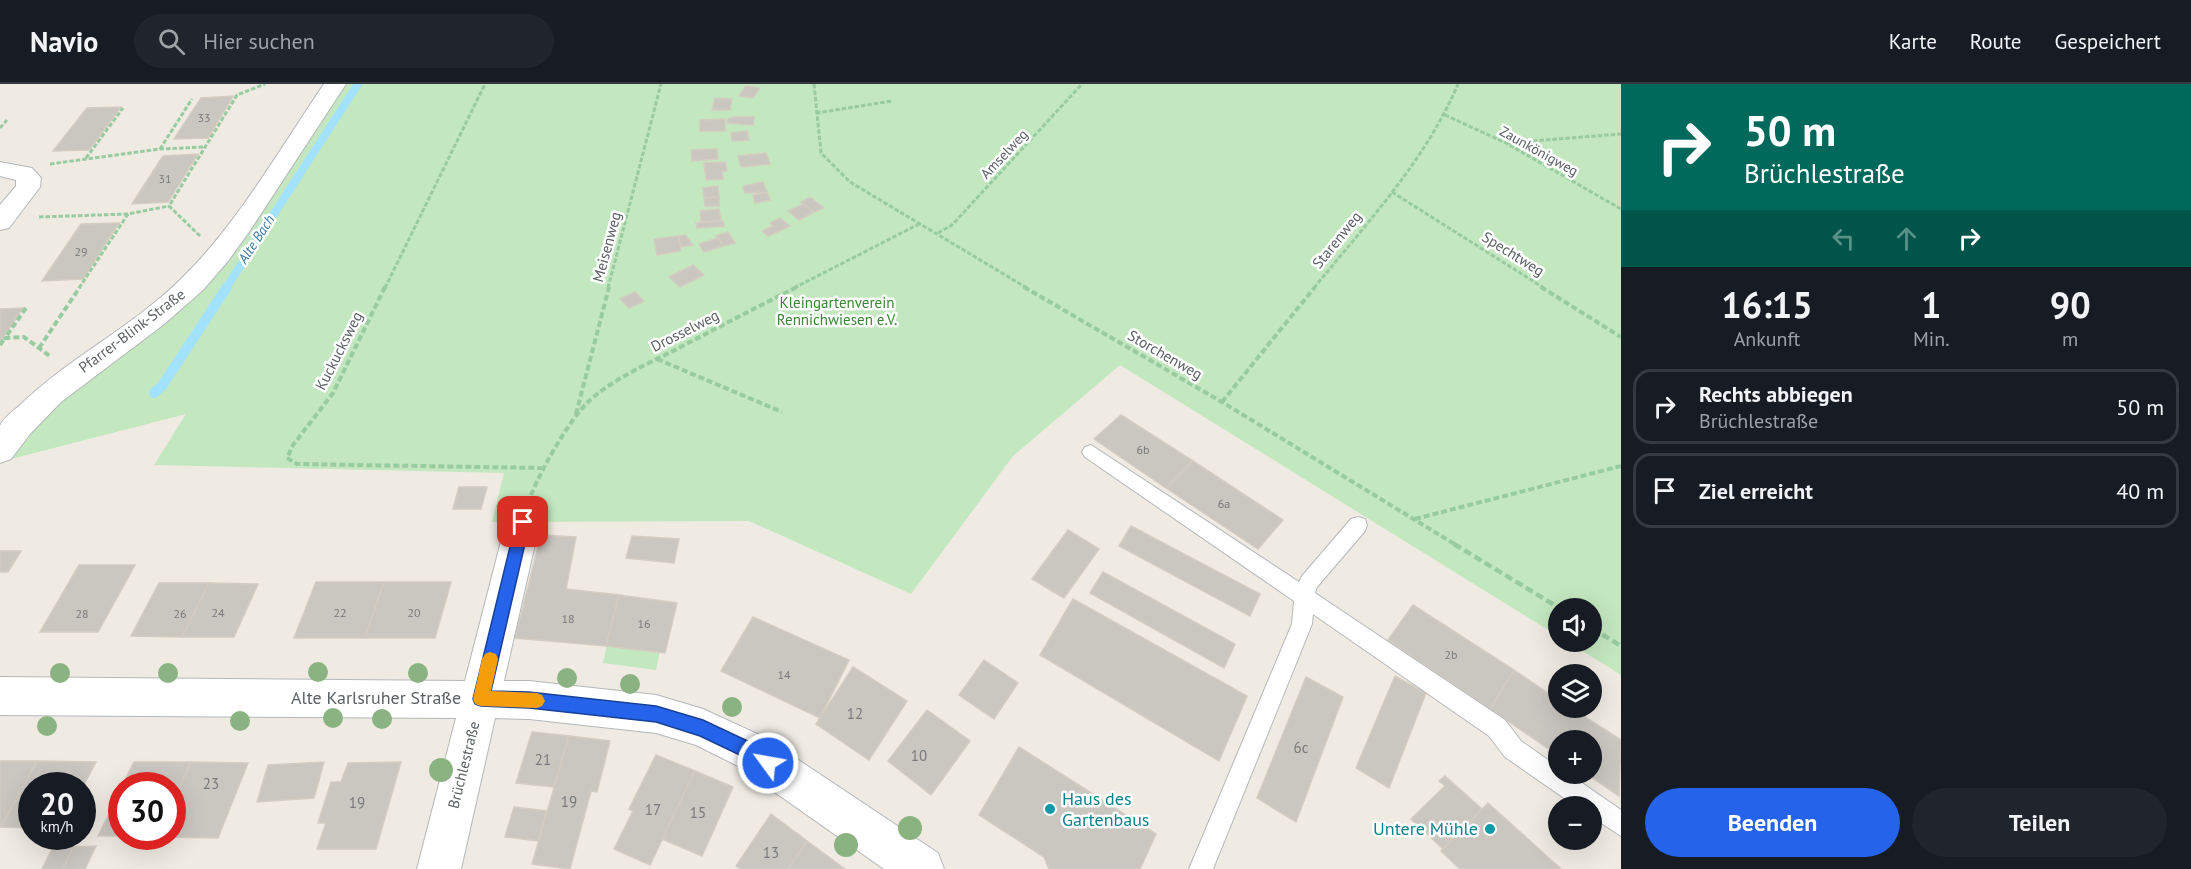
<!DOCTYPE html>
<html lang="de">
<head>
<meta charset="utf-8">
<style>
	:root { --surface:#171b24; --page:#20242c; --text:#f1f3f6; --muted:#9ea1a6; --line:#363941; --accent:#2563eb }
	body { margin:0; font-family:"PT Sans",sans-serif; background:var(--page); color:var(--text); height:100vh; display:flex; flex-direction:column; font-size:22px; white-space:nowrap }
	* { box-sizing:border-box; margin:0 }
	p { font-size:20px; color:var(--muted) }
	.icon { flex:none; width:33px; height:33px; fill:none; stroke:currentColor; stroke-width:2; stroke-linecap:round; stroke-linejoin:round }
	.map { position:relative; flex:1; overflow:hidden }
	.panel { display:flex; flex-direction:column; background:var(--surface); width:570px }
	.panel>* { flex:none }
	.banner { background:#00695c; color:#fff; overflow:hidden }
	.fabs { position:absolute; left:1548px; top:514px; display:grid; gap:12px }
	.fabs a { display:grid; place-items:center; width:54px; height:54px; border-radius:50%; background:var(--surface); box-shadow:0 6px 24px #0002; font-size:30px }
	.speed { position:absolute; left:18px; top:688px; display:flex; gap:12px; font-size:30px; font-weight:700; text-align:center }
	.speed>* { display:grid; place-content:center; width:78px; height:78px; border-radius:50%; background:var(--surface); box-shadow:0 6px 24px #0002; line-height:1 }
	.speed small { font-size:15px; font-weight:400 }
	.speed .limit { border:9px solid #d22; background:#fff; color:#111 }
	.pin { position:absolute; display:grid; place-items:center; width:51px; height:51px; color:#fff; margin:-26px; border-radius:12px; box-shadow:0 3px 9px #0006 }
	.me { position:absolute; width:66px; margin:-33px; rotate:302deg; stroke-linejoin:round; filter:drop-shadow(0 0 4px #0008) }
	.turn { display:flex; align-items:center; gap:21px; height:126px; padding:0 24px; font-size:27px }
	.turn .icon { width:78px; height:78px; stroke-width:2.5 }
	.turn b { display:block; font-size:42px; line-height:51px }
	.lanes { display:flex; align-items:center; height:57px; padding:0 24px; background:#0003; justify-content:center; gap:30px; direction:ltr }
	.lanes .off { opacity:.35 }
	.eta { display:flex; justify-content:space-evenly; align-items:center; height:102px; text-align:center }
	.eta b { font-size:36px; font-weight:600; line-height:42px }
	.action { display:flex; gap:12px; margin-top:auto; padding:12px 24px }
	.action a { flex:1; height:69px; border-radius:36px; background:var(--accent); color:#fff; font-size:24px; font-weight:600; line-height:69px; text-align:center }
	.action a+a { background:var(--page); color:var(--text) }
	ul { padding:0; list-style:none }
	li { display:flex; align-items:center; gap:18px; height:75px; margin:0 12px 9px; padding:0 12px; border:3px solid var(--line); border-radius:18px }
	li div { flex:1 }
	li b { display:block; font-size:22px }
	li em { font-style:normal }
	header { display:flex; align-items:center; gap:36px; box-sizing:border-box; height:84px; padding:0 30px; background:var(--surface); border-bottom:2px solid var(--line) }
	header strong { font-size:28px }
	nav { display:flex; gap:33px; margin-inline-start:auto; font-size:21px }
	.search { width:420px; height:54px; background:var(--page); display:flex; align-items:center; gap:15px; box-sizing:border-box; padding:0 21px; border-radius:33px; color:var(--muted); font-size:22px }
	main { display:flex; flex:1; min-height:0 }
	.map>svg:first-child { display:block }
	.green { fill:#c3e7bf }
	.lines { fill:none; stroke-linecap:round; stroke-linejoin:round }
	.stream-far1 { stroke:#a3e2ff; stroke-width:8 }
	.stream { stroke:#a3e2ff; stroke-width:10 }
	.building { fill:#cac6c0; stroke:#d4ccc1; stroke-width:1.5 }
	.lane-casing { stroke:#b4b7bb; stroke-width:2 }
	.street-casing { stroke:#b4b7bb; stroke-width:2 }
	.path-far2 { stroke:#99cba1; stroke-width:3; stroke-dasharray:4.5 2; stroke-linecap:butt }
	.path-far1 { stroke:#99cba1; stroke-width:4; stroke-dasharray:6 3; stroke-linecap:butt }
	.path { stroke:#99cba1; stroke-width:4.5; stroke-dasharray:8 4; stroke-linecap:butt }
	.lane { fill:#fff; fill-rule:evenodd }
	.street { fill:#fff; fill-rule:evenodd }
	.tree { fill:#8ab381 }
	.route { fill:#2563eb; stroke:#184099; stroke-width:1.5 }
	.slow { fill:#f59e0b }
	.culture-dot { fill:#0f9aa8; stroke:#fff; stroke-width:2 }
	.labels { text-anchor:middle; stroke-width:5; stroke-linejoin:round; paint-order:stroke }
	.number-label { font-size:12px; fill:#777a7c }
	.far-street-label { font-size:14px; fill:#5b6165; stroke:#fff }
	.far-water-label { font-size:14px; font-style:italic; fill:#3778a3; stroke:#fff }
	.street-label { font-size:15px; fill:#5b6165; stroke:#fff }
	.park-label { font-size:15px; fill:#378631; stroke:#fff }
	.near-number-label { font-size:15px; fill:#777a7c }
	.near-street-label { font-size:18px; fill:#5b6165; stroke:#fff }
	.near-culture-label { font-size:18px; fill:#0d838f; stroke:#fff; text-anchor:start }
</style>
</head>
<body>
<header>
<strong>Navio</strong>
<div class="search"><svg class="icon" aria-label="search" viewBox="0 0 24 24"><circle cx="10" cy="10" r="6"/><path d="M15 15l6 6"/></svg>Hier suchen</div>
<nav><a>Karte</a><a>Route</a><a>Gespeichert</a></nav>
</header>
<main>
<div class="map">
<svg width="1621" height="785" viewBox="0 0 1621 785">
	<rect width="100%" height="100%" fill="#efebe3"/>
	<!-- green -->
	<g class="green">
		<path d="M345 0H1621V591L1568 558H1592V525H1558V552L1120 281 1013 372 911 510 749 437 492 438 504 389 154 381 186 330 11 375 44 335 82 299 191 215Z"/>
		<path d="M607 561 660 566 656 586 603 579Z"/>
	</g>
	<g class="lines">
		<!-- stream-far1 -->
		<path class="stream-far1" d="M226 204 358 0"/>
		<!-- stream -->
		<path class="stream" d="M154 309 162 302 227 203"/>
	</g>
	<!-- building -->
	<g class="building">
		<path d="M746 2 760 4 753 14 739 12Z"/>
		<path d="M233 12 208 54 174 55 201 14Z"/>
		<path d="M715 14 732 15 730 26H712Z"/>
		<path d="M121 23 89 66 53 67 87 24Z"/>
		<path d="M734 33H754L753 41 728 39V35Z"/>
		<path d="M725 35V47H700V36Z"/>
		<path d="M747 47 749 56 732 57 731 49Z"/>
		<path d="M717 65 718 75 692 77 691 66Z"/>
		<path d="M766 69 770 80 741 83 738 72Z"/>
		<path d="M198 70 168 118 132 120 163 72Z"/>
		<path d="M725 78 727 87 722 88 723 95 706 96 704 79Z"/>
		<path d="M763 98 767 108 745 109 743 102Z"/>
		<path d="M718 102 719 113 704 114 703 104Z"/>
		<path d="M767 108 770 116 755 119 753 111Z"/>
		<path d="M719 113V122H705L704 114Z"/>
		<path d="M810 113 824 124 814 128 801 118Z"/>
		<path d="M803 120 814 128 799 136 788 127Z"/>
		<path d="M719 125 721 137 701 138 700 127Z"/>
		<path d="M780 134 790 142 768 152 762 147 773 142 770 139Z"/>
		<path d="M721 137H723L724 142 697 144 696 139Z"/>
		<path d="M119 139 83 195 42 197 81 140Z"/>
		<path d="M728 148 735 159 723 162 716 152Z"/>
		<path d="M685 151 693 161 681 163 678 152Z"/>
		<path d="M678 152 681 167 657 171 654 155Z"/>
		<path d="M718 154 723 162 704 168 699 160Z"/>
		<path d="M693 181 704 191 680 203 669 193Z"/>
		<path d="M635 208 644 217 629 224 620 215Z"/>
		<path d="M23 224 0 258V225Z"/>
		<path d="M1121 331 1193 377 1166 404 1094 355Z"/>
		<path d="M1193 377 1283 436 1258 465 1166 404Z"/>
		<path d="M459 403H487L481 425H453Z"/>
		<path d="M1131 442 1260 510 1250 532 1119 462Z"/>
		<path d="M1068 446 1099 465 1064 514 1032 495Z"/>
		<path d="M541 451 576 453 566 505 619 511 606 562 515 554Z"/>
		<path d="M632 452 679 455 674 479 626 474Z"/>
		<path d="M0 467H21L8 488H0Z"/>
		<path d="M79 481H135L98 548H40Z"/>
		<path d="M1103 488 1235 560 1224 584 1090 509Z"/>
		<path d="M316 498H384L365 554H294Z"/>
		<path d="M384 498H451L435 554H365Z"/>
		<path d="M159 499H209L182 553 131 552Z"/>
		<path d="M209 499 258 500 234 553H182Z"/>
		<path d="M619 511 677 519 665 569 606 562Z"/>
		<path d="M1073 515 1247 612 1219 677 1040 571Z"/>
		<path d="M1413 521 1514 586 1490 625 1388 556Z"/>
		<path d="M753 533 849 576 820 634 721 587Z"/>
		<path d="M984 576 1018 599 994 635 959 611Z"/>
		<path d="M853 583 907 617 869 676 816 640Z"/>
		<path d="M1514 586 1558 616V624H1571L1621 656 1619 712 1587 690H1592V657H1558V671L1490 625Z"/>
		<path d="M1395 592 1426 609 1389 704 1356 684Z"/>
		<path d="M1306 593 1343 613 1296 738 1257 714Z"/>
		<path d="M927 626 970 657 931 711 888 677Z"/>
		<path d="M532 648 569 652 554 703 516 699Z"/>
		<path d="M569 652 610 657 597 708 591 707 570 785 532 780Z"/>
		<path d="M1019 663 1156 750 1140 785H1049L1044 773 979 731Z"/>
		<path d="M656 671 695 687 650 781 614 765 633 727 629 725Z"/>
		<path d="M0 677H37L1 743H0Z"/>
		<path d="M37 677 96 678 82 704V702H32V744L1 743Z"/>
		<path d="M134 678H191L172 720V702H122Z"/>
		<path d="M191 678 248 679 218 754 159 753H172V720Z"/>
		<path d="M324 678 314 714 257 718 268 681Z"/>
		<path d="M401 678 376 765H317L326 739H318L331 698H341L348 679Z"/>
		<path d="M695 687 733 703 702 772 662 755Z"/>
		<path d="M1445 692 1482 725 1443 765 1411 735 1445 702 1439 697Z"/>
		<path d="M122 704V752H98Z"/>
		<path d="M1488 719 1561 785H1460L1441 767Z"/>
		<path d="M514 723 547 727 538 757 505 753Z"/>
		<path d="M771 730 807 757 788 785H740L736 782Z"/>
		<path d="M807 757 845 785H788Z"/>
		<path d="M96 762 85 785H63L73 763Z"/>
		<path d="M53 763H73L63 785H42Z"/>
	</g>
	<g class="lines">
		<!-- lane casing -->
		<g class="lane-casing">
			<path id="lane" d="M1091 361 1299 498 1302 492 1351 435 1358 433 1365 435 1367 441 1365 447 1317 503 1315 509 1505 636 1521 657 1558 683V690H1569L1621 726V752L1592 733V723H1577L1505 673 1489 652 1313 530 1312 540 1213 785H1189L1292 540 1294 517 1085 373 1082 368 1085 363Z"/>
		</g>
		<!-- street casing -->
		<g class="street-casing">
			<g id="street">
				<path d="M324 0H346L249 148 228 177 203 206 163 241 61 318 30 350 11 375 0 379C0 368 0 351 0 342 3 334 13 327 19 322 69 273 135 242 184 192 237 140 282 62 324 0Z"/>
				<path d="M0 78 32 84 41 94 40 103 9 144 0 146V121L16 102V96L0 92Z"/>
				<path d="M523 424 535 428 540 438 504 597H529L656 611 703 625 764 653 938 769 944 785H884L736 681 696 661 656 649 529 635 495 634 461 785H417L456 634 0 631V593L465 597 506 438 511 428Z"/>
			</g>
		</g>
		<!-- path-far2 -->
		<g class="path-far2">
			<path d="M814 0 821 69 850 98 1027 204"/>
			<path d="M816 29 892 17"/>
			<path d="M1445 31 1506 59 1621 125"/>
			<path d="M0 44 7 36"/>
			<path d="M1507 59 1621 50"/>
			<path d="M160 65 192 15"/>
			<path d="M86 74 123 24"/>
			<path d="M50 80 160 65 204 63"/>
			<path d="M1392 108 1544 204"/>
			<path d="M39 133 128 130 169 122"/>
			<path d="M938 149 952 141 1082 0"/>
			<path d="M200 152 169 122 237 11 265 0"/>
			<path d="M79 204 128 130"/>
			<path d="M385 204 485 0"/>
			<path d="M608 204 661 0"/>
			<path d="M794 204 919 140"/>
			<path d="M1314 204C1366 140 1426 76 1458 0"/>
		</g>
		<!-- path-far1 -->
		<g class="path-far1">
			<path d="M385 203 333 309 293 361 287 374 297 380 542 384"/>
			<path d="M1024 203 1222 318 1456 461"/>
			<path d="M1541 203 1621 253"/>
			<path d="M26 224 5 254 24 253 51 273"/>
			<path d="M0 261 5 254"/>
			<path d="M39 264 80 203"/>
			<path d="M657 275 782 328"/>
			<path d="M1222 318 1315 203"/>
			<path d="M576 330 609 203"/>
			<path d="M531 411C542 384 568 338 588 318 607 299 646 280 671 268 713 246 755 224 797 203"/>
			<path d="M1415 435 1621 382"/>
		</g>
		<!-- path -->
		<g class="path">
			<path d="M1454 460 1561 525"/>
			<path d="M1592 544 1621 562"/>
		</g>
		<!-- lane -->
		<use href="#lane" class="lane"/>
		<!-- street -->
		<use href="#street" class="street"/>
	</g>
	<!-- trees -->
	<g class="tree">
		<circle cx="318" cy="588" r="10"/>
		<circle cx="60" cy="589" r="10"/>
		<circle cx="168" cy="589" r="10"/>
		<circle cx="418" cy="589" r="10"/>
		<circle cx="567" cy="594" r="10"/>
		<circle cx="630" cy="600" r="10"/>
		<circle cx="732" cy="623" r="10"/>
		<circle cx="333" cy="634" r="10"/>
		<circle cx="382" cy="635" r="10"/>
		<circle cx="240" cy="637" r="10"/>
		<circle cx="47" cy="642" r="10"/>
		<circle cx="441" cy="686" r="12"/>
		<circle cx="910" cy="744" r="12"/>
		<circle cx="846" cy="761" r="12"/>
	</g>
	<!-- route -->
	<path class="route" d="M523 432 528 433 530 438 491 607 529 608 656 622 703 636 756 661 774 673 776 679 774 685 768 688 744 673 700 652 656 638 529 624 481 622 475 620 473 615 516 438 518 433Z"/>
	<!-- slow -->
	<path class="slow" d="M490 568 496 570 498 575 491 607 537 609 542 611 545 617 542 622 537 624 481 622 475 620 473 615 482 575 485 570Z"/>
	<!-- markers -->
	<g class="culture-dot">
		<circle cx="1050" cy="725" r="6"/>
		<circle cx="1490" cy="745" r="6"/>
	</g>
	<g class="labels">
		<!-- number labels -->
		<g class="number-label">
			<text x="204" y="38">33</text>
			<text x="165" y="99">31</text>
			<text x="81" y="172">29</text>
			<text x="1143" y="370">6b</text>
			<text x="1224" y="424">6a</text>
			<text x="218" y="533">24</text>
			<text x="340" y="533">22</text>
			<text x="414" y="533">20</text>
			<text x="82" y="534">28</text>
			<text x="180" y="534">26</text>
			<text x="568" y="539">18</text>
			<text x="644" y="544">16</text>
			<text x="1451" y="575">2b</text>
			<text x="784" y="595">14</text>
		</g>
		<!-- far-street labels -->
		<g class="far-street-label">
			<text transform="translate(1539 67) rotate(29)" y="5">Zaunkönigweg</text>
			<text transform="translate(1004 70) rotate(-47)" y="5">Amselweg</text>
		</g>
		<!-- far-water labels -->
		<g class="far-water-label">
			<text transform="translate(256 155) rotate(-57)" y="5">Alte Bach</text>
		</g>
		<!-- street labels -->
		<g class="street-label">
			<text transform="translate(1337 156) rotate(-51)" y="5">Starenweg</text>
			<text transform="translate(607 163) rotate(-75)" y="5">Meisenweg</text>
			<text transform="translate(1513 170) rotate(32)" y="5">Spechtweg</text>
			<text transform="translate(132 247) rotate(-37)" y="5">Pfarrer-Blink-Straße</text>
			<text transform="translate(685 247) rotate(-27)" y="5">Drosselweg</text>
			<text transform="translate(339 267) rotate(-63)" y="5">Kuckucksweg</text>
			<text transform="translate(1165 271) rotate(30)" y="5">Storchenweg</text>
			<text transform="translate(464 681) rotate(-76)" y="5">Brüchlestraße</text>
		</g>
		<!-- park labels -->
		<g class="park-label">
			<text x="837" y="224">Kleingartenverein<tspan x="837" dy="17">Rennichwiesen e.V.</tspan></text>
		</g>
		<!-- near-number labels -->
		<g class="near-number-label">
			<text x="855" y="635">12</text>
			<text x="1301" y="669">6c</text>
			<text x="919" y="677">10</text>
			<text x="543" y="681">21</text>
			<text x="211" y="705">23</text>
			<text x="569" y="723">19</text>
			<text x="357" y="724">19</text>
			<text x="653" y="731">17</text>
			<text x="698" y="734">15</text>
			<text x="771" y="774">13</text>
		</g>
		<!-- near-street labels -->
		<g class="near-street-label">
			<text x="376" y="620">Alte Karlsruher Straße</text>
		</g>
		<!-- near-culture labels -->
		<g class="near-culture-label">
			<text x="1062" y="721">Haus des<tspan x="1062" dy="21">Gartenbaus</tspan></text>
			<text x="1478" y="751" text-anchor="end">Untere Mühle</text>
		</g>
	</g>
</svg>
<div class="fabs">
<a><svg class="icon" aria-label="sound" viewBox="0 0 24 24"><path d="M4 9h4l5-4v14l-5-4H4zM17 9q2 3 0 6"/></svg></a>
<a><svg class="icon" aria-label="layers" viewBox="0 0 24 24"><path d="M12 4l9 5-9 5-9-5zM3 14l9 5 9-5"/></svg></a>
<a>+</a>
<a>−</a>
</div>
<div class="speed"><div>20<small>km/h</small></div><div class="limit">30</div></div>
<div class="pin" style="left:523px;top:438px;background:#d93025"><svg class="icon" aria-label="arrive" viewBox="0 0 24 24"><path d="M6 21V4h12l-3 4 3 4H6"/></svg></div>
<svg class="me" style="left:768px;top:679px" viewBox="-20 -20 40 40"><circle r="17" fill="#2563eb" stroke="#fff" stroke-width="3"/><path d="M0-11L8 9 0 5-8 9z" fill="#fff"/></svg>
</div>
<section class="panel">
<div class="banner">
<div class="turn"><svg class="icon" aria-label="right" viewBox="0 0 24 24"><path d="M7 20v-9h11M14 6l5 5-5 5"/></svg><div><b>50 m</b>Brüchlestraße</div></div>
<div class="lanes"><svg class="icon off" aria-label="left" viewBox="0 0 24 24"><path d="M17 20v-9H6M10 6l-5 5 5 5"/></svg><svg class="icon off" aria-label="ahead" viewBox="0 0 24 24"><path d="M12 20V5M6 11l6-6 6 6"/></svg><svg class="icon" aria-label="right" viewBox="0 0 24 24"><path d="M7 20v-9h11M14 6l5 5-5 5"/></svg></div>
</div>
<div class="eta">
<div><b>16:15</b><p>Ankunft</p></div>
<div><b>1</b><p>Min.</p></div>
<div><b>90</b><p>m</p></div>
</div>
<ul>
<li><svg class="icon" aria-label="right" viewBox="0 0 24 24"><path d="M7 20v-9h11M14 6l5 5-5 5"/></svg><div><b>Rechts abbiegen</b><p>Brüchlestraße</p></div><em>50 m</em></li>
<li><svg class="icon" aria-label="arrive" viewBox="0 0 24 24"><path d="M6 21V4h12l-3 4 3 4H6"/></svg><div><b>Ziel erreicht</b></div><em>40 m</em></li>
</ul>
<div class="action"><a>Beenden</a><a>Teilen</a></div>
</section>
</main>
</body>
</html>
